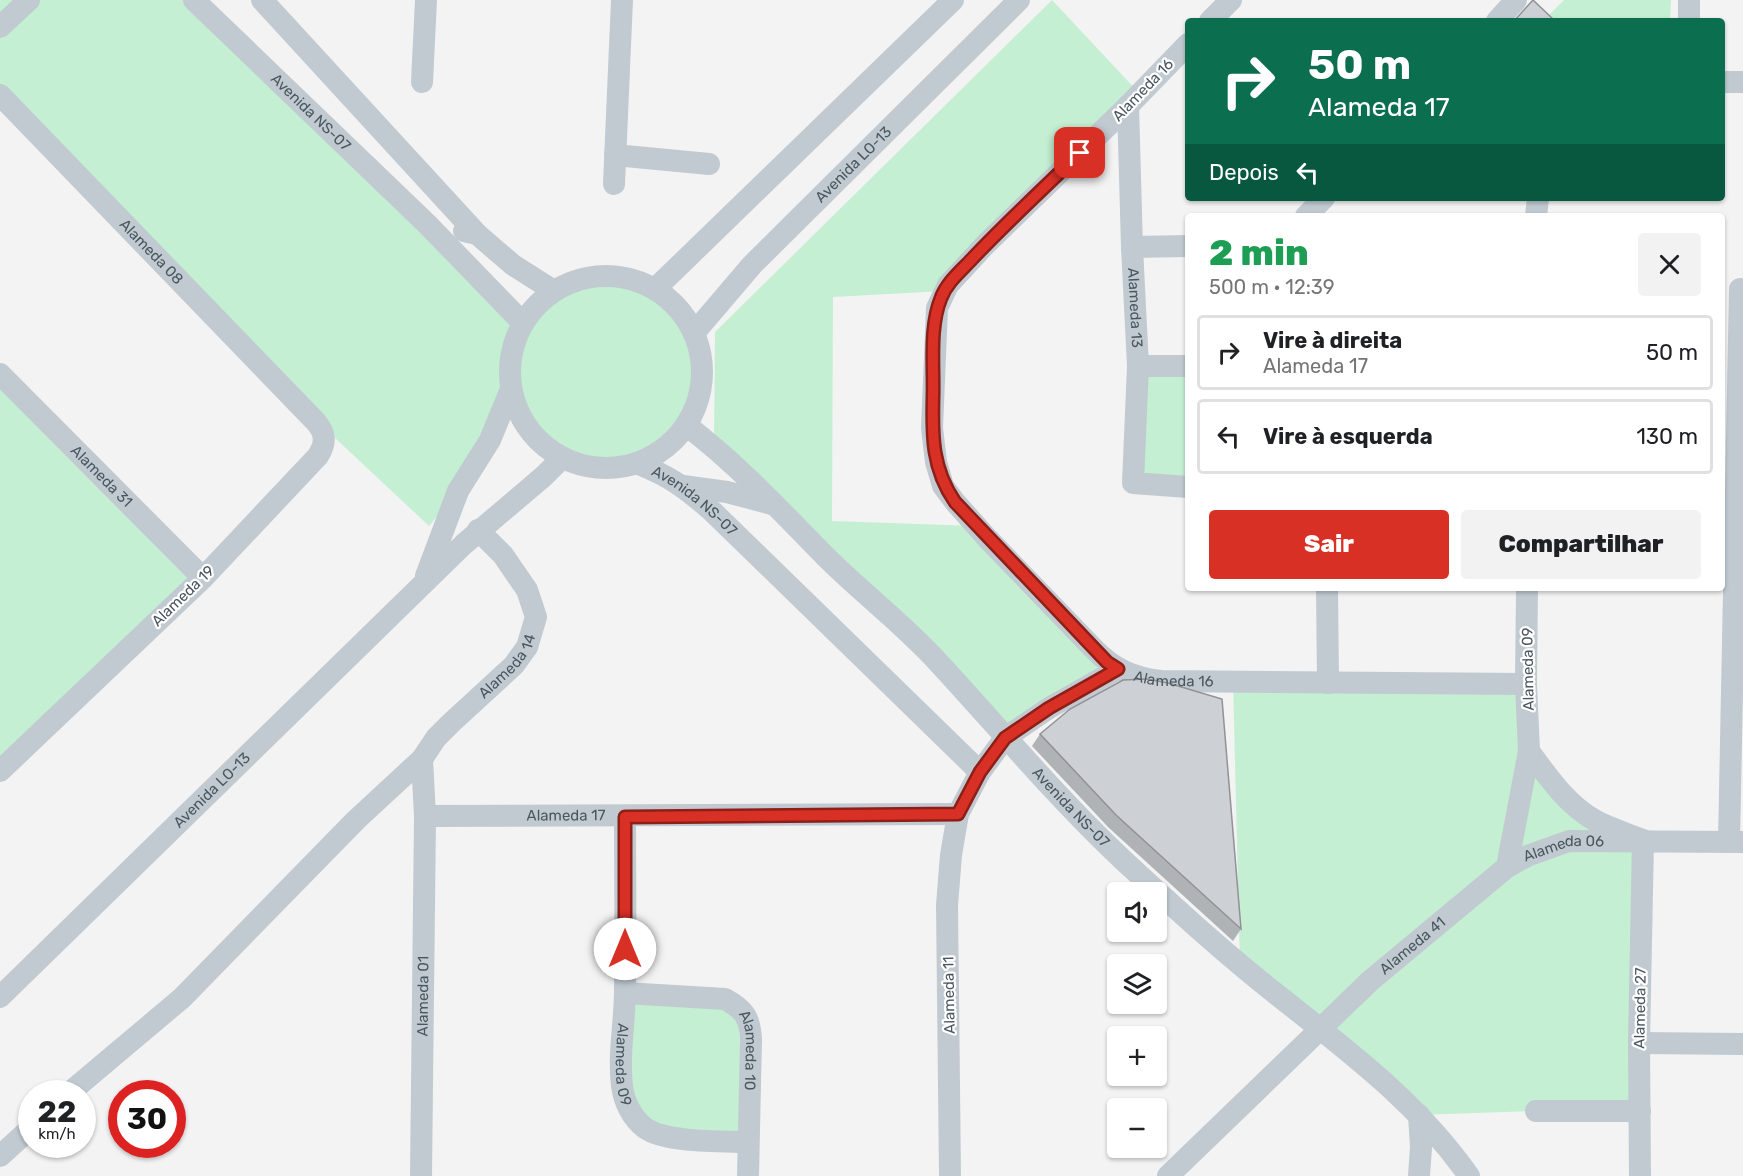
<!DOCTYPE html>
<html lang="pt">
<head>
<meta charset="utf-8">
<style>
	:root { --surface:#fff; --page:#f2f2f2; --text:#202124; --muted:#757577; --line:#e0e0e0; --accent:#d93025 }
	body { margin:0; font-family:Rubik,sans-serif; background:var(--page); color:var(--text); height:100vh; display:flex; flex-direction:column; font-size:22px; white-space:nowrap }
	* { box-sizing:border-box; margin:0 }
	p { font-size:20px; color:var(--muted) }
	.icon { flex:none; width:33px; height:33px; fill:none; stroke:currentColor; stroke-width:2; stroke-linecap:round; stroke-linejoin:round }
	.map { position:relative; flex:1; overflow:hidden }
	.details { position:absolute; left:1185px; top:213px; width:540px; height:378px; display:flex; flex-direction:column; background:var(--surface); border-radius:6px; box-shadow:0 2px 4px #0004 }
	.details>* { flex:none }
	.hud { position:absolute; left:1185px; top:18px; width:540px; height:183px; border-radius:6px; box-shadow:0 2px 4px #0004; background:#0b6e4f; color:#fff; overflow:hidden }
	.tools { position:absolute; left:1107px; top:882px; display:grid; gap:12px }
	.tools a { display:grid; place-items:center; width:60px; height:60px; border-radius:6px; background:var(--surface); box-shadow:0 2px 4px #0004; font-size:30px }
	.speed { position:absolute; left:18px; top:1080px; display:flex; gap:12px; font-size:30px; font-weight:700; text-align:center }
	.speed>* { display:grid; place-content:center; width:78px; height:78px; border-radius:50%; background:var(--surface); box-shadow:0 2px 4px #0004; line-height:1 }
	.speed small { font-size:15px; font-weight:400 }
	.speed .limit { border:9px solid #d22; background:#fff; color:#111 }
	.pin { position:absolute; display:grid; place-items:center; width:51px; height:51px; color:#fff; margin:-26px; border-radius:12px; box-shadow:0 3px 9px #0006 }
	.me { position:absolute; width:66px; margin:-33px; rotate:0deg; stroke-linejoin:round; filter:drop-shadow(0 0 4px #0008) }
	.turn { display:flex; align-items:center; gap:21px; height:126px; padding:0 24px; font-size:27px }
	.turn .icon { width:78px; height:78px; stroke-width:2.5 }
	.turn b { display:block; font-size:42px; line-height:51px }
	.then { display:flex; align-items:center; height:57px; padding:0 24px; background:#0003; gap:12px; font-size:22px }
	.round { display:grid; place-items:center; flex:none; width:63px; height:63px; border-radius:6px; background:var(--page) }
	.head { display:flex; align-items:center; justify-content:space-between; height:102px; padding:0 24px }
	h1 { font-size:36px; font-weight:800; line-height:45px; color:#1e9e55 }
	.cta { display:flex; gap:12px; margin-top:auto; padding:12px 24px }
	.cta a { flex:1; height:69px; border-radius:6px; background:var(--accent); color:#fff; font-size:24px; font-weight:800; line-height:69px; text-align:center }
	.cta a+a { background:var(--page); color:var(--text) }
	ul { padding:0; list-style:none }
	li { display:flex; align-items:center; gap:18px; height:75px; margin:0 12px 9px; padding:0 12px; border:3px solid var(--line); border-radius:6px }
	li div { flex:1 }
	li b { display:block; font-size:22px }
	li em { font-style:normal }
	.map>svg:first-child { display:block }
	.green { fill:#c4efd3 }
	.lines { fill:none; stroke-linecap:round; stroke-linejoin:round }
	.minor { stroke:#c1cad1; stroke-width:22 }
	.wall { fill:#b0b3b6 }
	.building { fill:#cdd0d4; stroke:#909294; stroke-width:1.5 }
	.route-casing { stroke:#8d1f18; stroke-width:15 }
	.route { stroke:#d93025; stroke-width:10 }
	.labels { text-anchor:middle; stroke-width:4.5; stroke-linejoin:round; paint-order:stroke }
	.street-label { font-size:15px; fill:#4a5760; stroke:#fff }
</style>
</head>
<body>
<div class="map">
<svg width="1743" height="1176" viewBox="0 0 1743 1176">
	<rect width="100%" height="100%" fill="#f4f3f3"/>
	<!-- green -->
	<g class="green">
		<path d="M0 0H202L523 323 537 305 554 291 578 280 614 277 631 279 655 289 671 301 694 333 702 364 699 396 686 425 655 454 630 465 593 468 562 458 525 426 511 390 458 491 429 526 303 408 0 98Z"/>
		<path d="M1052 0 1140 94 944 291 833 297 832 521 976 526 1118 669 1005 738 714 447 715 332Z"/>
		<path d="M1564 0H1671L1670 21H1554L1549 15Z"/>
		<path d="M0 374 203 578 0 771Z"/>
		<path d="M1142 374H1188V478L1133 479Z"/>
		<path d="M1233 682 1526 684 1529 751 1554 785 1643 840 1640 1111H1536L1419 1115 1240 964Z"/>
		<path d="M625 993 737 1007 748 1142 640 1123 621 1049Z"/>
	</g>
	<g class="lines">
		<!-- minor -->
		<g class="minor">
			<path id="s1" d="M194 0 427 224 523 323"/>
			<path d="M262 0 477 234"/>
			<path d="M1689 0V21"/>
			<path d="M1210 21 1231 0"/>
			<path d="M1497 21 1516 0"/>
			<path d="M0 27 29 0"/>
			<path id="s2" d="M1188 44 1128 106 984 246 948 285 937 308 932 428 936 462 943 486 955 502 987 538 1093 648C1113 669 1133 678 1161 681L1526 684"/>
			<path d="M422 82 426 0"/>
			<path d="M1722 82H1743"/>
			<path id="s3" d="M0 95 316 422C326 434 326 443 318 456L203 578 0 771"/>
			<path id="s4" d="M1128 106 1132 247 1138 366 1133 483 1188 487"/>
			<path d="M615 155 709 164"/>
			<path d="M614 184 622 0"/>
			<path d="M1306 216 1324 198"/>
			<path d="M1536 216 1538 198"/>
			<path d="M464 231 477 234 513 265 554 291"/>
			<path d="M1132 247 1188 246"/>
			<circle cx="606" cy="372" r="96"/>
			<path d="M655 289 953 0"/>
			<path id="s5" d="M694 333 752 265 1019 0"/>
			<path d="M1138 366H1188"/>
			<path id="s6" d="M0 374 203 578"/>
			<path id="s7" d="M686 425C737 464 780 510 825 556 861 592 902 623 937 661 998 727 1057 798 1123 860 1174 907 1225 954 1280 997 1348 1051 1418 1103 1469 1176"/>
			<path id="s8" d="M636 463C670 476 687 489 713 512L980 772"/>
			<path d="M683 486 727 492 772 504"/>
			<path d="M426 576 458 491 490 440 511 389"/>
			<path d="M1327 588 1328 683"/>
			<path d="M1529 751C1548 777 1567 805 1596 821 1611 829 1628 834 1643 840L1639 1043 1640 1176"/>
			<path id="s9" d="M425 816 958 814"/>
			<path id="s10" d="M625 817C625 874 626 932 625 990 625 1022 618 1054 622 1086 624 1102 632 1118 645 1128 666 1143 722 1141 748 1142"/>
			<path d="M1729 842 1740 289"/>
			<path d="M1507 867 1529 751 1526 684 1527 588"/>
			<path id="s11" d="M625 993 725 999C745 1010 750 1018 751 1040L748 1176"/>
			<path id="s12" d="M0 997 464 544 544 476 562 458"/>
			<path d="M1639 1043 1743 1044"/>
			<path id="s13" d="M68 1094 182 998 356 820 422 759 436 738 451 723 514 665 527 647 536 617 527 590 503 555 478 530"/>
			<path d="M1536 1111H1640"/>
			<path d="M1419 1115 1421 1147 1419 1176"/>
			<path d="M0 1156 32 1127"/>
			<path id="s14" d="M421 1176 425 816 422 759"/>
			<path d="M950 1176 947 905 951 855 958 814 980 772 1005 738 1049 708 1118 669"/>
			<path id="s15" d="M1168 1176 1370 981 1507 867 1527 856 1569 841 1743 842"/>
		</g>
	</g>
	<!-- wall -->
	<path class="wall" d="M1040 734 1241 929 1233 941 1108 827 1032 746Z"/>
	<!-- building -->
	<g class="building">
		<path d="M1533 0 1555 21H1514Z"/>
		<path d="M1147 679 1168 683 1222 699 1241 929 1116 815 1040 734 1070 709 1123 680Z"/>
	</g>
	<g class="lines">
		<!-- route casing -->
		<g class="route-casing">
			<path id="route" d="M625 949V817L958 814 980 772 1005 738 1049 708 1118 669 1107 662 955 502C932 469 932 436 933 397 934 366 929 327 941 298 947 282 961 271 972 259 1007 222 1044 188 1080 153"/>
		</g>
		<!-- route -->
		<use href="#route" class="route"/>
	</g>
	<g class="labels">
		<!-- street labels -->
		<g class="street-label">
			<text transform="translate(1143 90) rotate(-46)" y="5">Alameda 16</text>
			<text dy="5" stroke="none"><textPath href="#s1" startOffset="162">Avenida NS-07</textPath></text>
			<text dy="5" stroke="none"><textPath href="#s5" startOffset="232">Avenida LO-13</textPath></text>
			<text dy="5" stroke="none"><textPath href="#s3" startOffset="218">Alameda 08</textPath></text>
			<text dy="5" stroke="none"><textPath href="#s4" startOffset="202">Alameda 13</textPath></text>
			<text dy="5" stroke="none"><textPath href="#s6" startOffset="144">Alameda 31</textPath></text>
			<text dy="5" stroke="none"><textPath href="#s8" startOffset="70">Avenida NS-07</textPath></text>
			<text transform="translate(183 596) rotate(-44)" y="5">Alameda 19</text>
			<text dy="5" stroke="none"><textPath href="#s13" startOffset="615">Alameda 14</textPath></text>
			<text transform="translate(1528 669) rotate(-91)" y="5">Alameda 09</text>
			<text dy="5" stroke="none"><textPath href="#s2" startOffset="856">Alameda 16</textPath></text>
			<text dy="5" stroke="none"><textPath href="#s12" startOffset="296">Avenida LO-13</textPath></text>
			<text dy="5" stroke="none"><textPath href="#s7" startOffset="543">Avenida NS-07</textPath></text>
			<text dy="5" stroke="none"><textPath href="#s9" startOffset="141">Alameda 17</textPath></text>
			<text dy="5" stroke="none"><textPath href="#s15" startOffset="520">Alameda 06</textPath></text>
			<text dy="5" stroke="none"><textPath href="#s15" startOffset="336">Alameda 41</textPath></text>
			<text transform="translate(949 995) rotate(-91)" y="5">Alameda 11</text>
			<text dy="5" stroke="none"><textPath href="#s14" startOffset="180">Alameda 01</textPath></text>
			<text transform="translate(1640 1008) rotate(-89)" y="5">Alameda 27</text>
			<text dy="5" stroke="none"><textPath href="#s11" startOffset="162">Alameda 10</textPath></text>
			<text dy="5" stroke="none"><textPath href="#s10" startOffset="248">Alameda 09</textPath></text>
		</g>
	</g>
</svg>
<div class="tools">
<a><svg class="icon" aria-label="sound" viewBox="0 0 24 24"><path d="M4 9h4l5-4v14l-5-4H4zM17 9q2 3 0 6"/></svg></a>
<a><svg class="icon" aria-label="layers" viewBox="0 0 24 24"><path d="M12 4l9 5-9 5-9-5zM3 14l9 5 9-5"/></svg></a>
<a>+</a>
<a>−</a>
</div>
<div class="speed"><div>22<small>km/h</small></div><div class="limit">30</div></div>
<div class="pin" style="left:1080px;top:153px;background:#d93025"><svg class="icon" aria-label="arrive" viewBox="0 0 24 24"><path d="M6 21V4h12l-3 4 3 4H6"/></svg></div>
<svg class="me" style="left:625px;top:949px" viewBox="-20 -20 40 40"><circle r="19" fill="#fff"/><path d="M0-13L10 11 0 6-10 11z" fill="#d93025"/></svg>
<div class="hud">
<div class="turn"><svg class="icon" aria-label="right" viewBox="0 0 24 24"><path d="M7 20v-9h11M14 6l5 5-5 5"/></svg><div><b>50 m</b>Alameda 17</div></div>
<div class="then">Depois<svg class="icon" aria-label="left" viewBox="0 0 24 24"><path d="M17 20v-9H6M10 6l-5 5 5 5"/></svg></div>
</div>
<section class="details">
<div class="head"><div><h1>2 min</h1><p>500 m · 12:39</p></div><a class="round"><svg class="icon" aria-label="close" viewBox="0 0 24 24"><path d="M6 6l12 12M18 6L6 18"/></svg></a></div>
<ul>
<li><svg class="icon" aria-label="right" viewBox="0 0 24 24"><path d="M7 20v-9h11M14 6l5 5-5 5"/></svg><div><b>Vire à direita</b><p>Alameda 17</p></div><em>50 m</em></li>
<li><svg class="icon" aria-label="left" viewBox="0 0 24 24"><path d="M17 20v-9H6M10 6l-5 5 5 5"/></svg><div><b>Vire à esquerda</b></div><em>130 m</em></li>
</ul>
<div class="cta"><a>Sair</a><a>Compartilhar</a></div>
</section>
</div>
</body>
</html>
